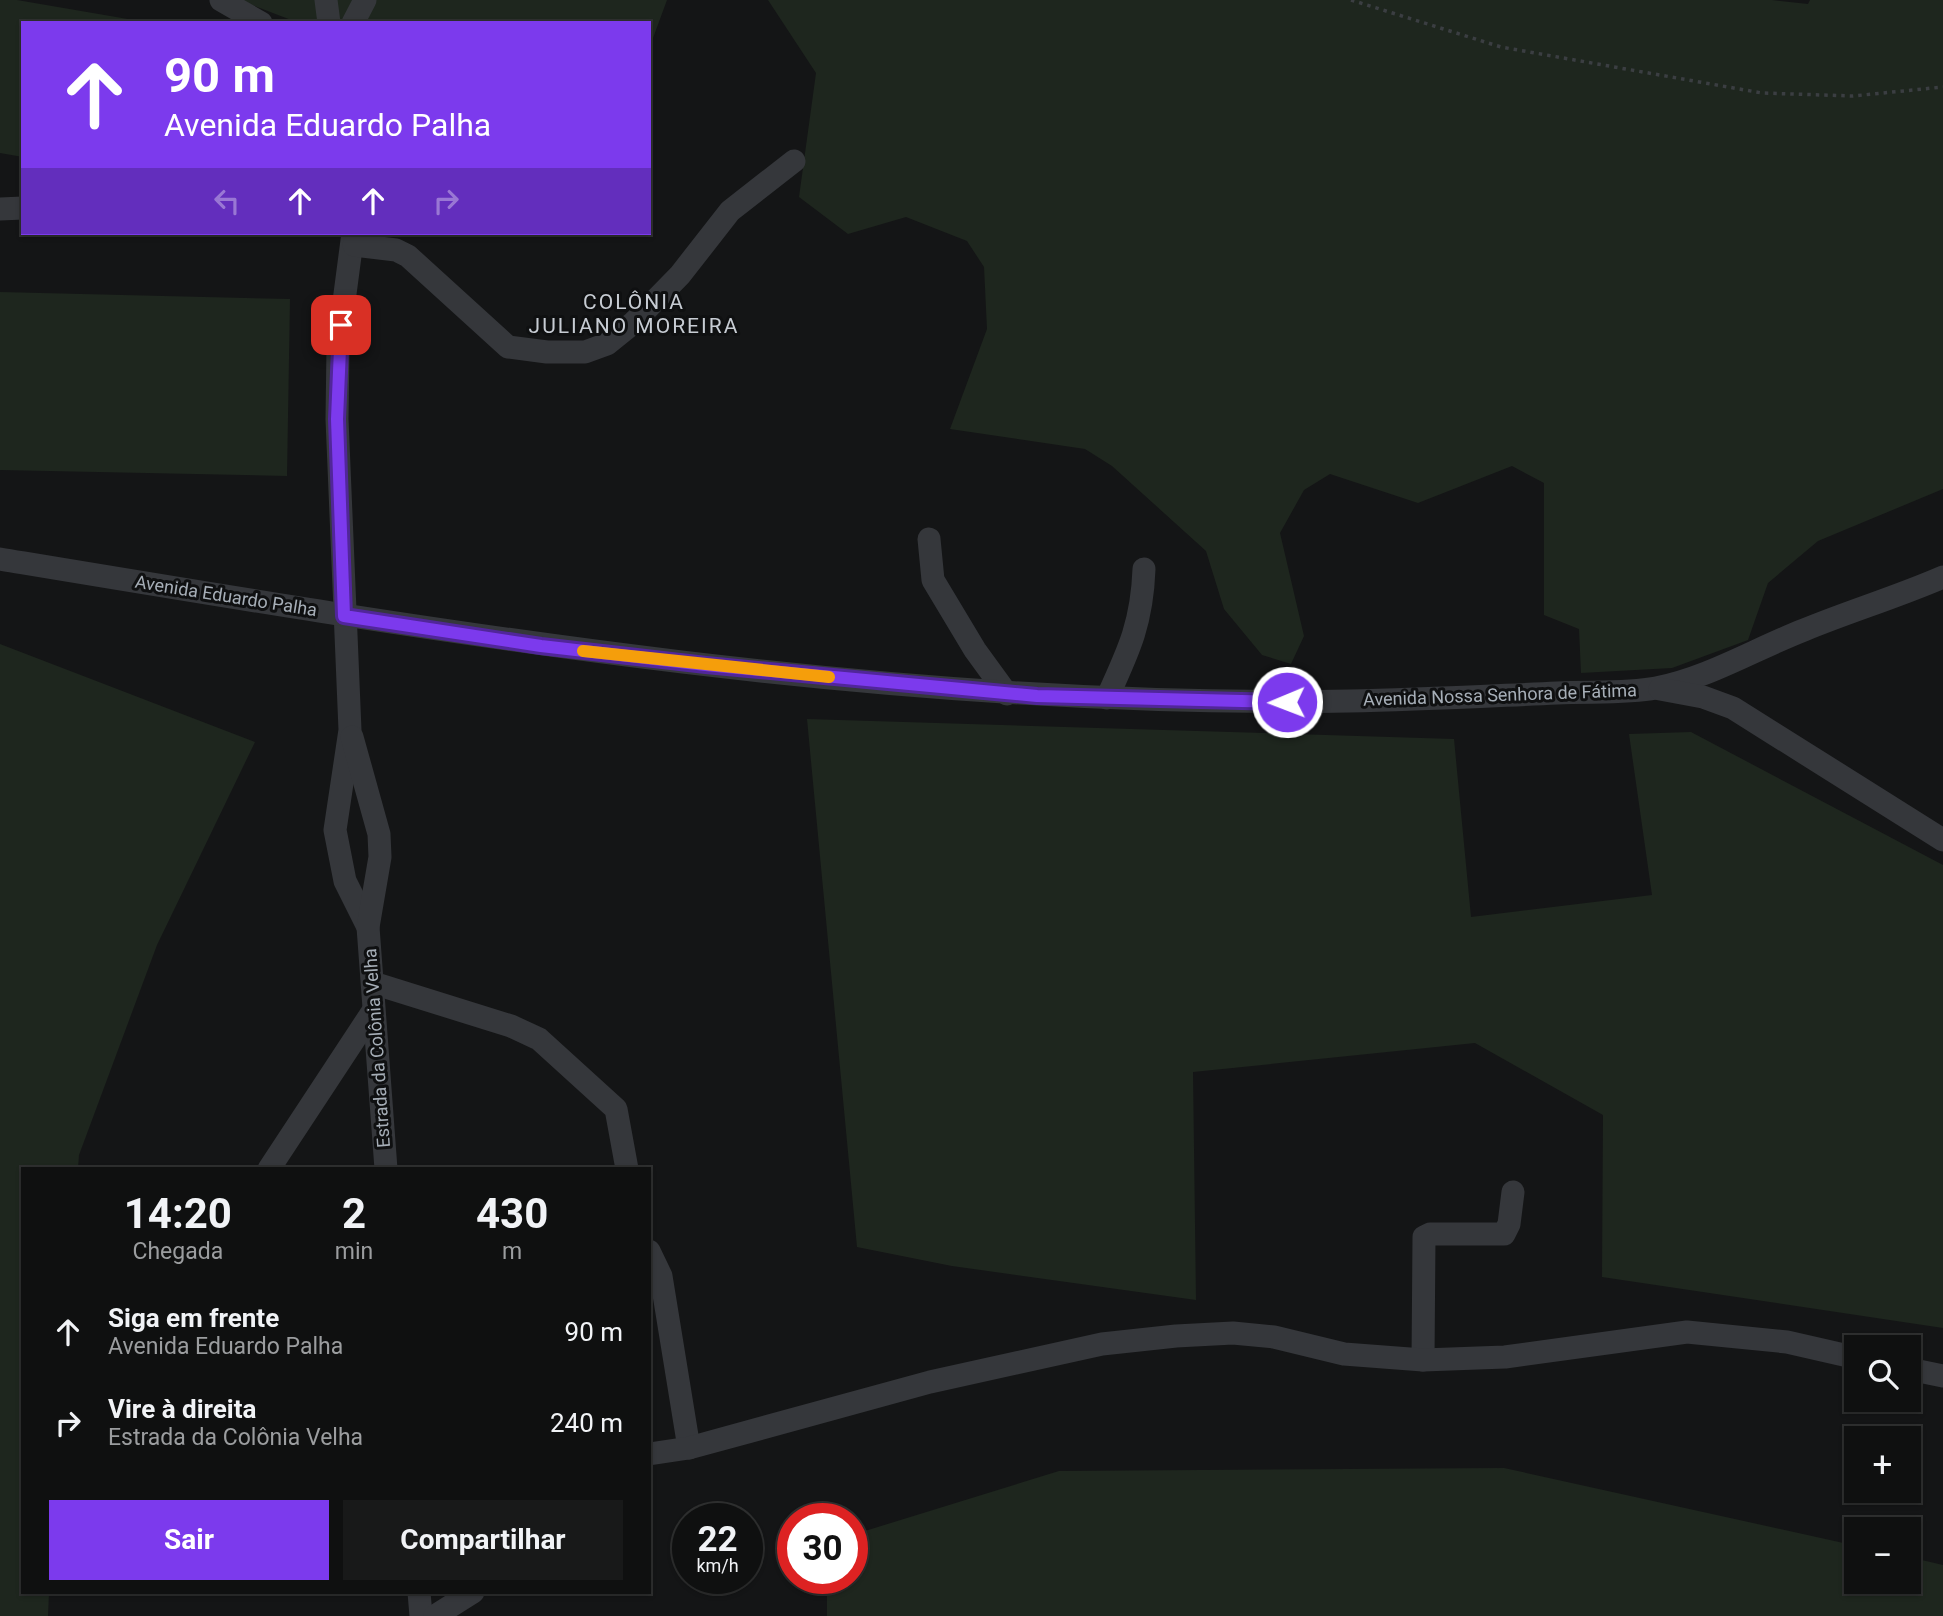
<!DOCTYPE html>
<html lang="pt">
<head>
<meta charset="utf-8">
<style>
	:root { --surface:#0f1010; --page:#181919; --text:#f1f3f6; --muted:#9b9d9f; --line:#2f3030; --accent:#7c3aed }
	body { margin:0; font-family:Roboto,sans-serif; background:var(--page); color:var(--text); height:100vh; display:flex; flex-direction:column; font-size:26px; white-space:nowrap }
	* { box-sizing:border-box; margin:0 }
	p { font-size:23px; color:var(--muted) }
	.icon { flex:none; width:38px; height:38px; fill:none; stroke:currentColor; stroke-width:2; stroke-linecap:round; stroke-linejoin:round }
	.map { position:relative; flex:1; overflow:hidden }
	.sheet { position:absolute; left:21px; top:1167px; width:630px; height:427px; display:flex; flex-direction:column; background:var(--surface); border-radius:0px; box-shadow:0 2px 5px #0004,0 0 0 2px var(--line) }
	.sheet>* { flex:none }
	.hud { position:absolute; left:21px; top:21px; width:630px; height:214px; border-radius:0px; box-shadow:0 2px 5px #0004,0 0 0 2px var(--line); background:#7c3aed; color:#fff; overflow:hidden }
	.fabs { position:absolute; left:1844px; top:1335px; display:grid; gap:14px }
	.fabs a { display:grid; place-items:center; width:77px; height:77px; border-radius:0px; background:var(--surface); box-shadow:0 2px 5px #0004,0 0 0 2px var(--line); font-size:35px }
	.speed { position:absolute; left:672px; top:1503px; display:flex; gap:14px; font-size:35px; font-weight:700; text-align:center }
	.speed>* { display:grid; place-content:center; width:91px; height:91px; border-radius:50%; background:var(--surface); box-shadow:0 2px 5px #0004,0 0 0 2px var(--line); line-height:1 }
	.speed small { font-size:18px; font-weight:400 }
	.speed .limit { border:10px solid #d22; background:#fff; color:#111 }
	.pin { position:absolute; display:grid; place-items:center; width:60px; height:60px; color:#fff; margin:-30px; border-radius:14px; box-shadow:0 4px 10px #0006 }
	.me { position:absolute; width:77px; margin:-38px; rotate:269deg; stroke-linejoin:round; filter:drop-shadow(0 0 5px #0008) }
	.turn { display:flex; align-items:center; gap:24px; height:147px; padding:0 28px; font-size:32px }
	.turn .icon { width:91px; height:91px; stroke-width:2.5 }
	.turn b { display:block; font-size:49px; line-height:60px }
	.lanes { display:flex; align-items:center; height:66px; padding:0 28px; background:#0003; justify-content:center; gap:35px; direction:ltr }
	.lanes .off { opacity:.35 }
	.eta { display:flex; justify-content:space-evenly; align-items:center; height:119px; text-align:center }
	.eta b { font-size:42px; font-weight:700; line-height:49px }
	.button { display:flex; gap:14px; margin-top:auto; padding:14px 28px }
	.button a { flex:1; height:80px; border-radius:0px; background:var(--accent); color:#fff; font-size:28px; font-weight:700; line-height:80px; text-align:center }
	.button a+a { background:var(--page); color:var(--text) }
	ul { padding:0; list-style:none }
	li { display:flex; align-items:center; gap:21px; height:91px; padding:0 28px }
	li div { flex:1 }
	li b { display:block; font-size:26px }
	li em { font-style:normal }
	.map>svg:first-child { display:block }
	.green { fill:#1e261e }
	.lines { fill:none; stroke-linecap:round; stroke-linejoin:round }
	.path { stroke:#3b3e42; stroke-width:3.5; stroke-dasharray:3.5 5; stroke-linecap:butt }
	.minor { stroke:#35373b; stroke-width:23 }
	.route-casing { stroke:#51269a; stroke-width:18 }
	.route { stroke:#7c3aed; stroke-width:12 }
	.slow { stroke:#f59e0b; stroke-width:12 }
	.labels { text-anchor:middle; stroke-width:6; stroke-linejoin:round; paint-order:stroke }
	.street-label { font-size:18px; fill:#a6aeb7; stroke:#0f1011 }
	.quarter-label { font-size:21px; letter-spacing:2px; fill:#c7ccd3; stroke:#0f1011 }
</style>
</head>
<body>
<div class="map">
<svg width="1943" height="1616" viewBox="0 0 1943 1616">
	<rect width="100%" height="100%" fill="#141516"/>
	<!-- green -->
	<g class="green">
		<path d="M0 0H17L151 23H23V157L0 153Z"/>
		<path d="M239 0H667L649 49V23H299Z"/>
		<path d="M768 0H1772L1808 4 1810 0H1943V489L1818 541 1768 583 1748 640 1672 668 1581 673 1579 629 1544 615V483L1512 466 1418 503 1330 474 1304 490 1280 533 1304 636 1291 664 1262 655 1224 609 1206 551 1112 466 1085 449 950 429 987 329 984 267 967 241 906 217 848 234 799 197 816 73Z"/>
		<path d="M0 292 290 299 287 476 0 470Z"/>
		<path d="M0 644 255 742 157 945 79 1155 78 1169H23V1592L49 1593 48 1616H0Z"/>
		<path d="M807 719 1454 739 1471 917 1652 895 1629 734 1691 732 1943 865V1328L1602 1277 1603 1115 1475 1043 1193 1072 1196 1300 952 1266 857 1247Z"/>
		<path d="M1504 1468 1857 1546V1582H1909V1557L1943 1565V1616H827V1579L852 1578V1535L1059 1471Z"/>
	</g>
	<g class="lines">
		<!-- path -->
		<path class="path" d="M1351 0 1501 47 1762 93 1853 96 1943 87"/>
		<!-- minor -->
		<g class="minor">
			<path d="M221 0 261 23"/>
			<path d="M326 0 329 23"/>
			<path d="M353 23 365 0"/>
			<path d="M0 209 23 208"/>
			<path d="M353 233 338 347 337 419 350 730 335 830 345 881 368 927"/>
			<path d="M354 245 396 250 408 256 508 347 547 352H585L607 344 633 323 680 275 730 211 794 161"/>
			<path d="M929 539 933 580 975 650 1007 694"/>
			<path d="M0 559C446 633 895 709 1349 701 1419 700 1488 696 1557 693 1589 691 1625 694 1656 688 1708 678 1755 649 1804 630 1850 611 1897 597 1943 577"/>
			<path d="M1660 689 1703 697 1733 708 1943 840"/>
			<path d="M1107 698C1129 650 1142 623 1144 569"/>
			<path d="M352 737 379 834 380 857 368 927 386 1169"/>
			<path d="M373 983 511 1026 539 1039 616 1109 627 1169"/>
			<path d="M269 1169 373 1011"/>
			<path d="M649 1251 661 1276 689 1448"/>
			<path d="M1423 1360 1424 1237 1430 1234H1504L1509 1224 1513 1192"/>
			<path d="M1909 1369 1943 1376"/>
			<path d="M649 1454 689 1448 930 1382 1102 1344 1176 1336 1233 1333 1274 1337 1344 1354 1423 1360 1505 1357 1687 1332 1787 1342 1857 1358"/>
			<path d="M419 1592 421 1616"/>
			<path d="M435 1616 473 1592"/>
		</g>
	</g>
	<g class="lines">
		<!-- route casing -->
		<g class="route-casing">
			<path id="route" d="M341 325 337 419 344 616 541 646 706 665 1037 696 1287 702"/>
		</g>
		<!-- route -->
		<use href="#route" class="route"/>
		<!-- slow -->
		<path class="slow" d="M583 651 829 677"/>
	</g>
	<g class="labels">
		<!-- street labels -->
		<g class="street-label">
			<text transform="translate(226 596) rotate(9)" y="6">Avenida Eduardo Palha</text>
			<text transform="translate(1500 695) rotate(-2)" y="6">Avenida Nossa Senhora de Fátima</text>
			<text transform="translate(377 1048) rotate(-94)" y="6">Estrada da Colônia Velha</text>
		</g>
		<!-- quarter labels -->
		<g class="quarter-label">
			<text x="634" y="309">COLÔNIA<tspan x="634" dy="24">JULIANO MOREIRA</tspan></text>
		</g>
	</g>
</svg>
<div class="fabs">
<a><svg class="icon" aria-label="search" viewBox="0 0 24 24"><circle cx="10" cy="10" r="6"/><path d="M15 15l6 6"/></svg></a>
<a>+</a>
<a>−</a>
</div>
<div class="speed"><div>22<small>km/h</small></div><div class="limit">30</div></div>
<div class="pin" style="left:341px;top:325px;background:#d93025"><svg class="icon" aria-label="arrive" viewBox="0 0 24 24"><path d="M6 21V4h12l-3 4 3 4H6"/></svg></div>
<svg class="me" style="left:1287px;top:702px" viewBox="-20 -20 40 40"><circle r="17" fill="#7c3aed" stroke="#fff" stroke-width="3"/><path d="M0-11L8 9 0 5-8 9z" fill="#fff"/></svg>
<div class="hud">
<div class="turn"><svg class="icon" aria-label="ahead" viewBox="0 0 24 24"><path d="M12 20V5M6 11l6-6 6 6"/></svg><div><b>90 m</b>Avenida Eduardo Palha</div></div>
<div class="lanes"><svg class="icon off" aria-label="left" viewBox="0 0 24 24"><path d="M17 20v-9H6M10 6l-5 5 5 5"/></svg><svg class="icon" aria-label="ahead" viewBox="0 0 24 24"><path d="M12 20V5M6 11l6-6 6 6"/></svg><svg class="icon" aria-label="ahead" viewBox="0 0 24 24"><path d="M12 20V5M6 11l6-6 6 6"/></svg><svg class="icon off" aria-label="right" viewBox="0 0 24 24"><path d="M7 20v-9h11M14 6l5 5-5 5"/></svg></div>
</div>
<section class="sheet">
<div class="eta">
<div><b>14:20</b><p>Chegada</p></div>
<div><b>2</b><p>min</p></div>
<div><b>430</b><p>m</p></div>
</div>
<ul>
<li><svg class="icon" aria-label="ahead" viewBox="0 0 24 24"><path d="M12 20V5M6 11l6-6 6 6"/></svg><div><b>Siga em frente</b><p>Avenida Eduardo Palha</p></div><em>90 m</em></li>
<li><svg class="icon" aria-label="right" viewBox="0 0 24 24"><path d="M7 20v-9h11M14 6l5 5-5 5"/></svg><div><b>Vire à direita</b><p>Estrada da Colônia Velha</p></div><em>240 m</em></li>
</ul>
<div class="button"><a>Sair</a><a>Compartilhar</a></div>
</section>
</div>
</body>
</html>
